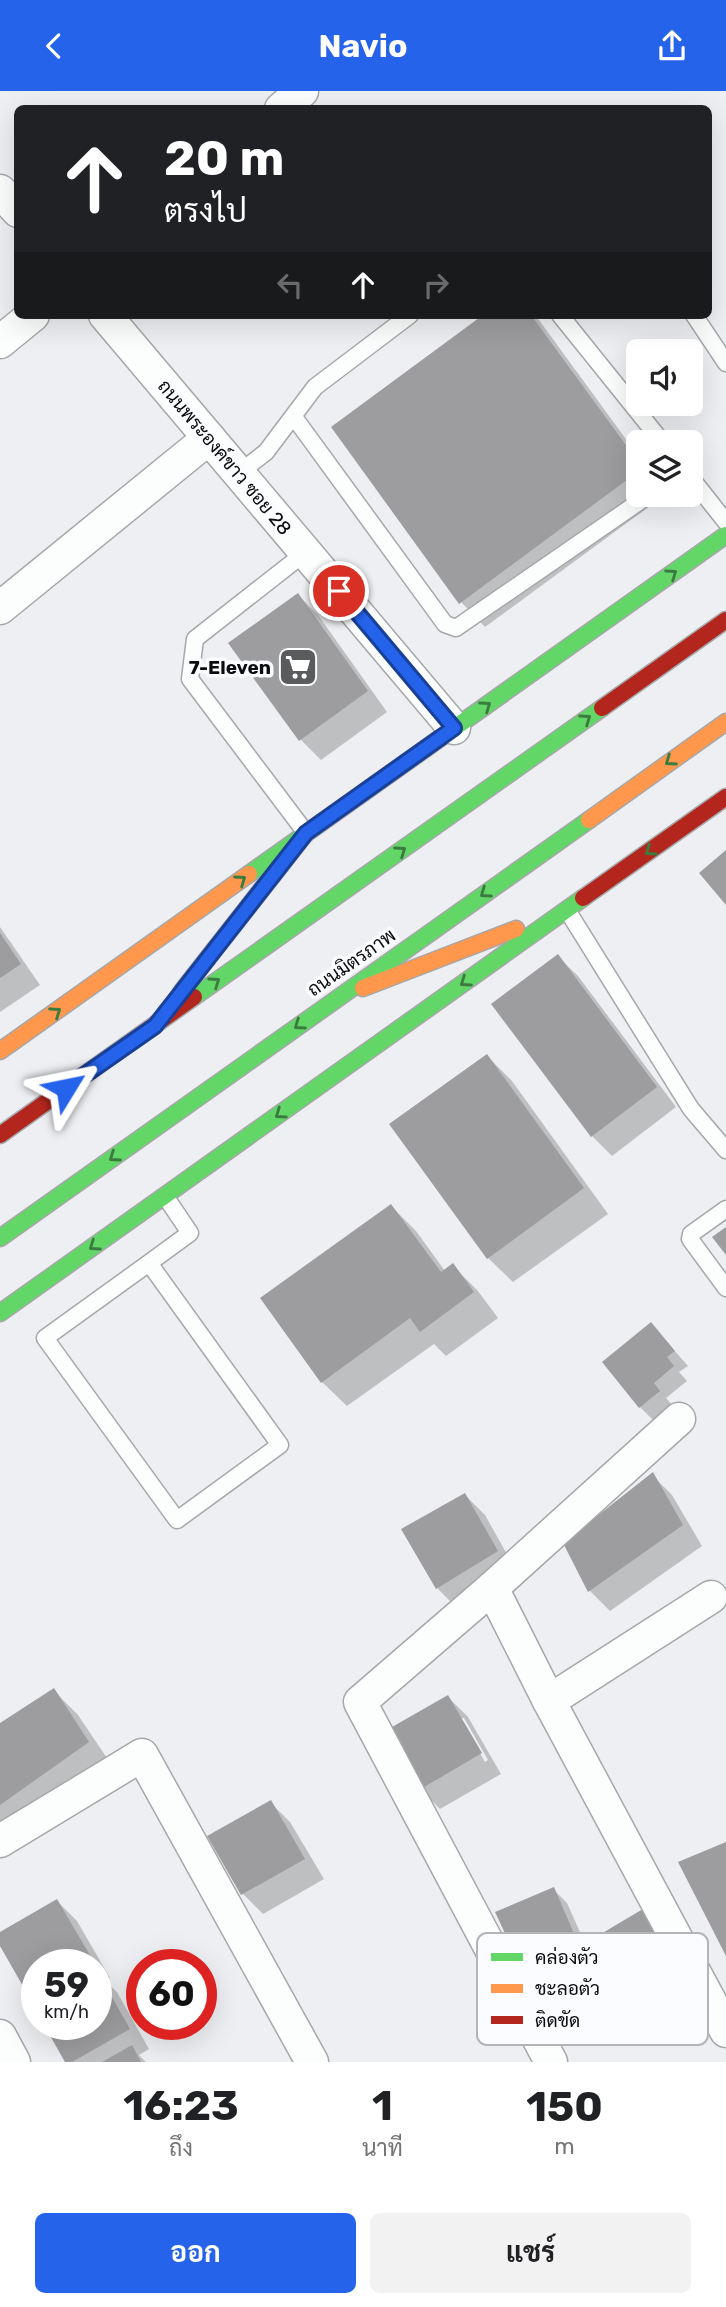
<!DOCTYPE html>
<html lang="th">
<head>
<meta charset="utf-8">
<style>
	:root { --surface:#fff; --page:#f2f2f2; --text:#202124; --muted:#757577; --accent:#2563eb }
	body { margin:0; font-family:Rubik,Sarabun,sans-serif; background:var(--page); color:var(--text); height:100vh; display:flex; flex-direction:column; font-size:26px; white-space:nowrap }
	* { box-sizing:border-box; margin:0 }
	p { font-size:23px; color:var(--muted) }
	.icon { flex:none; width:38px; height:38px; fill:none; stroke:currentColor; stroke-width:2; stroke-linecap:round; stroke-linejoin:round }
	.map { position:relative; height:1971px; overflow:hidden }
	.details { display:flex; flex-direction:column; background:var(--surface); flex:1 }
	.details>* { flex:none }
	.top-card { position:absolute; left:14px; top:14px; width:698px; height:214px; border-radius:10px; box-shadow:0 7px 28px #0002; background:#202124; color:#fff; overflow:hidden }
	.tools { position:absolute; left:626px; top:248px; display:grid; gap:14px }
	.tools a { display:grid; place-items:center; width:77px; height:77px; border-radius:10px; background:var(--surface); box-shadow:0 7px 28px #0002; font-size:35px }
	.speed { position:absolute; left:21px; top:1858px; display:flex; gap:14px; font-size:35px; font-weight:700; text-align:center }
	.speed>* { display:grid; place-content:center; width:91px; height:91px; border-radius:50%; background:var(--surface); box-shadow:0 7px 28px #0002; line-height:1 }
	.speed small { font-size:18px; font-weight:400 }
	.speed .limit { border:10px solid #d22; background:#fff; color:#111 }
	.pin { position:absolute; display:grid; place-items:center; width:60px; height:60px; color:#fff; margin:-30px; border:4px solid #fff; border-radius:50%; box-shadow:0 2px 7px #0007 }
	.me { position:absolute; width:77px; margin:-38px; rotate:55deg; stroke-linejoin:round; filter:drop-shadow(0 0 5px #0008) }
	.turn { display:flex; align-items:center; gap:24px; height:147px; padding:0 35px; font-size:32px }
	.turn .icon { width:91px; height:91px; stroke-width:2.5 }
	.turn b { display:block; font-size:49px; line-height:60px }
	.lanes { display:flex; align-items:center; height:66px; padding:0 35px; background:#0003; justify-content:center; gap:35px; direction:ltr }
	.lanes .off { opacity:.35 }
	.eta { display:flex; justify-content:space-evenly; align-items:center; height:119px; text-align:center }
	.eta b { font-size:42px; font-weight:700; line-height:49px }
	.primary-button { display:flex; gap:14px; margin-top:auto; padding:14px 35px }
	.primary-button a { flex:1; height:80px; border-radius:10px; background:var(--accent); color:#fff; font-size:28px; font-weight:700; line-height:80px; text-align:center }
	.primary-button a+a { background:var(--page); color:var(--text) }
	header { display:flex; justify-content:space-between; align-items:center; height:91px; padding:0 35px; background:var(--accent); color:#fff; font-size:32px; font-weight:700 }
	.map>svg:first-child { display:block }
	.shadow { fill:#0003; fill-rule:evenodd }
	.building { fill:#9d9d9f }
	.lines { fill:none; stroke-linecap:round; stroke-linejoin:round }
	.lane-casing { stroke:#a6a7a9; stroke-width:19 }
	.street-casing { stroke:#a6a7a9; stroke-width:35 }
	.fast-casing { stroke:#a6a7a9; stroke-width:19 }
	.slow-casing { stroke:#a6a7a9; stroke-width:19 }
	.jam-casing { stroke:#a6a7a9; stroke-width:19 }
	.lane { stroke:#fcfdfd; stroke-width:16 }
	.street { stroke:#fcfdfd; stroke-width:32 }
	.fast { stroke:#63d668; stroke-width:16 }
	.slow { stroke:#ff974d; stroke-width:16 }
	.jam { stroke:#b3261e; stroke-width:16 }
	.oneway { stroke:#3b7b3f }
	.route-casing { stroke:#184099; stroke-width:18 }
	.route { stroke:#2563eb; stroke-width:12 }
	.labels { text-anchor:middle; stroke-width:7; stroke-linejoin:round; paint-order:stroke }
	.street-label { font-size:19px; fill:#0b0c0d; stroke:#fafcff }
	.poi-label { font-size:19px; font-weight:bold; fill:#0b0c0d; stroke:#fafcff; text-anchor:end }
	.key { fill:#fafcff; stroke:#b2b4b6; stroke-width:2 }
	.key-label { font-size:19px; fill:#0b0c0d }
</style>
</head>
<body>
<header><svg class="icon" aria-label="back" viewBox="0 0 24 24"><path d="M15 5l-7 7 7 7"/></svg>Navio<svg class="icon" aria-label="share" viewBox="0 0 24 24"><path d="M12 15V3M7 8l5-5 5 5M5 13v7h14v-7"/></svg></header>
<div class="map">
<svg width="726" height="1971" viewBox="0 0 726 1971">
	<rect width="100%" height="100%" fill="#eeeff2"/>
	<!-- shadow -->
	<g class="shadow">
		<path d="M486 224H534L539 229 639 366V404H665L485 536 461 511Z"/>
		<path d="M298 504 318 524 387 621 321 669 301 649Z"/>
		<path d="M0 836 40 894 0 921Z"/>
		<path d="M557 865 578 885 676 1016 612 1065 592 1045Z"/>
		<path d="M487 965 512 990 608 1123 513 1191 488 1167Z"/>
		<path d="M391 1115 416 1140 445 1180 453 1175 478 1200 498 1227 446 1265 434 1253 347 1315 322 1291Z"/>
		<path d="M651 1233 688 1275 679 1281 687 1290 666 1307 673 1315 654 1330 640 1316Z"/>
		<path d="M652 1384 672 1404 702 1455 610 1520 590 1500 565 1453Z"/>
		<path d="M465 1404 485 1424 517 1481 457 1517 437 1497Z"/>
		<path d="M53 1599 78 1624 113 1676 0 1756V1634Z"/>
		<path d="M448 1606 468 1626 501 1683 440 1718 420 1698ZM460 1627H464L488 1669 485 1671Z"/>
		<path d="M270 1711 290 1731 324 1788 263 1823 243 1803 210 1746Z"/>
		<path d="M553 1798 567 1812 588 1859 534 1885 520 1871 497 1822Z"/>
		<path d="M57 1810 77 1830 110 1887 105 1890 117 1901 149 1958 139 1964 146 1971H67L46 1934H96V1874H37V1910L29 1903 0 1852V1843Z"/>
		<path d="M662 1831 685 1882 628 1912 614 1898Z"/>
	</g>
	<!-- building -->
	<g class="building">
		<path d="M483 224H531L639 372V380L459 513 331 336Z"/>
		<path d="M298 502 368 600 299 650 228 552Z"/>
		<path d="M726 759V814L699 782Z"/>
		<path d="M0 842 21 873 0 887Z"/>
		<path d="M558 863 657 996 591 1046 491 913Z"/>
		<path d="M487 963 584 1097 487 1168 389 1033Z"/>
		<path d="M391 1113 441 1181 453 1172 474 1201 420 1241 410 1227 321 1292 260 1207Z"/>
		<path d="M726 1136V1164L712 1146Z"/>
		<path d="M651 1231 675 1260 667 1266 674 1275 654 1292 660 1300 639 1317 602 1271Z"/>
		<path d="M653 1381 683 1434 588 1501 563 1452Z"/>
		<path d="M465 1402 498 1460 436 1498 401 1438Z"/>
		<path d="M54 1597 89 1651 0 1714V1632Z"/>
		<path d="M448 1604 482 1662 419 1699 385 1640Z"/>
		<path d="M271 1709 305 1768 241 1804 207 1745Z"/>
		<path d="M726 1751V1865L678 1771Z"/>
		<path d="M554 1796 575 1845 519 1872 495 1821Z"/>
		<path d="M57 1808 91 1866 78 1874H37V1898L28 1904 0 1855V1841Z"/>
		<path d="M648 1815 672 1867 613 1899 589 1850Z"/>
		<path d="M96 1878 130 1938 72 1971H65L44 1934H96Z"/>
		<path d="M132 1954 141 1971H102Z"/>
	</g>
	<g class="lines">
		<!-- lane casing -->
		<g class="lane-casing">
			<g id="lane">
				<path d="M560 224 663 352"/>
				<path d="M694 224 726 272"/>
				<path d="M294 326 445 533 456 537 649 404"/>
				<path d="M239 382 266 361 315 296 410 224"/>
				<path d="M691 387 726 431"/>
				<path d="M306 461 195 548 190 588 306 742"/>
				<path d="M567 819 691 1018 726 1059"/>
				<path d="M726 1118 691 1143 690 1148 726 1197"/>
				<path d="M149 1172 45 1247 177 1429 280 1354 149 1172 190 1142 165 1105"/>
			</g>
		</g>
		<!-- street casing -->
		<g class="street-casing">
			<g id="street">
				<path d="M281 18 302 0"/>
				<path d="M0 100 18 120"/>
				<path d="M105 224 454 637"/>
				<path d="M0 251 33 224"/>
				<path d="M0 517 209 347"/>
				<path d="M492 1497 549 1610 726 1940"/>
				<path d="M549 1610 711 1506"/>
				<path d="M0 1750 142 1664 312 1971"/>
				<path d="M0 1945 14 1971"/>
				<path d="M551 1971 360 1611 492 1497 679 1328"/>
			</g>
		</g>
		<!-- fast casing -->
		<g class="fast-casing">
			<g id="fast">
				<path d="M249 783 726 444"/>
				<path d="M194 906 602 617"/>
				<path d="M0 1147 589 729"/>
				<path d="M0 1222 583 807"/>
			</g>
		</g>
		<!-- slow casing -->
		<g class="slow-casing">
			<g id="slow">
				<path d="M589 729 726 631"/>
				<path d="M363 897 516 838"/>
				<path d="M182 900 306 742"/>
				<path d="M0 960 249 783"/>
			</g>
		</g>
		<!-- jam casing -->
		<g class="jam-casing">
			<g id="jam">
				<path d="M602 617 726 529"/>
				<path d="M583 807 726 706"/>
				<path d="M0 1044 194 906"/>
			</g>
		</g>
		<!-- lane -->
		<use href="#lane" class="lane"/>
		<!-- street -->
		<use href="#street" class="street"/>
		<!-- fast -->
		<use href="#fast" class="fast"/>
		<!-- slow -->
		<use href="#slow" class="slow"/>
		<!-- jam -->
		<use href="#jam" class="jam"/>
	</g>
	<!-- one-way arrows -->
	<defs><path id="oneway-chevron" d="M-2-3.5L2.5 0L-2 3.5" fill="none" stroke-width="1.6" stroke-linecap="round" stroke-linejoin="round" transform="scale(1.75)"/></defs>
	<g class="oneway">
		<use href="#oneway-chevron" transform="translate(672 483) rotate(-35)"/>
		<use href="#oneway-chevron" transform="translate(486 615) rotate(-35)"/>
		<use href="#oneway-chevron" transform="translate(586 628) rotate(-35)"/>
		<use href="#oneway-chevron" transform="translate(670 670) rotate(145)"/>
		<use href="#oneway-chevron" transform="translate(401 760) rotate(-35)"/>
		<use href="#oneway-chevron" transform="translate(650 760) rotate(145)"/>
		<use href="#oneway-chevron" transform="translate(241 789) rotate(-35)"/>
		<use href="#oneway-chevron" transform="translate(485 802) rotate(145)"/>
		<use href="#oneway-chevron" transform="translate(215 891) rotate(-35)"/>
		<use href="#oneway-chevron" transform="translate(465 891) rotate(145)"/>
		<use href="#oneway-chevron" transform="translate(56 921) rotate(-35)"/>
		<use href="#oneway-chevron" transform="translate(299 934) rotate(145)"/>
		<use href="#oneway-chevron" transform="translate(280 1023) rotate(145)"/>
		<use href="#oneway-chevron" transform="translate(114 1066) rotate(145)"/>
		<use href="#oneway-chevron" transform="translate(94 1155) rotate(145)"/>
	</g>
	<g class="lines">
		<!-- route casing -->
		<g class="route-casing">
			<path id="route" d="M66 997 155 935 306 742 454 637 339 500"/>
		</g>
		<!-- route -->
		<use href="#route" class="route"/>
	</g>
	<!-- icons -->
	<defs>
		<g id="supermarket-square" transform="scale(2.0125)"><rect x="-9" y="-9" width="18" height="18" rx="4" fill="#5a5b5d" stroke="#fafcff"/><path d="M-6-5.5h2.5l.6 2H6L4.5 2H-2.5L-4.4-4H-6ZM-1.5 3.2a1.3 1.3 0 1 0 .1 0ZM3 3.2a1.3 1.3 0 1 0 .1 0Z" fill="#fff"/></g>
	</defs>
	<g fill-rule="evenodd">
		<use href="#supermarket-square" x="298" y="576"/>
	</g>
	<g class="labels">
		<!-- street labels -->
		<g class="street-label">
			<text transform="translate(225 366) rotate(50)" y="7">ถนนพระองค์ขาว ซอย 28</text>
			<text transform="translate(351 871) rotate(-35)" y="7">ถนนมิตรภาพ</text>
		</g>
		<!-- poi labels -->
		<g class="poi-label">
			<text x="271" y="583">7-Eleven</text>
		</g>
	</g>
	<!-- legend -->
	<rect x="477" y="1842" width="231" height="112" rx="10" class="key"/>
	<rect x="491" y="1862" width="32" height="8" fill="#63d668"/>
	<rect x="491" y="1893" width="32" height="9" fill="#ff974d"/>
	<rect x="491" y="1925" width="32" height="8" fill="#b3261e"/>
	<g class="key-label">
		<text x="535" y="1873">คล่องตัว</text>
		<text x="535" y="1904">ชะลอตัว</text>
		<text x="535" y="1936">ติดขัด</text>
	</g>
</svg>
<div class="tools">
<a><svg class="icon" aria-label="sound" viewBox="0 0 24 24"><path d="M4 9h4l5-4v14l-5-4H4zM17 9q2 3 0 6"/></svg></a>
<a><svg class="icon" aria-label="layers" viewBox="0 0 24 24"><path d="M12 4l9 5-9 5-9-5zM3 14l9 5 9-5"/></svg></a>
</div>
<div class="speed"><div>59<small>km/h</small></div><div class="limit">60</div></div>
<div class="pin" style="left:339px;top:500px;background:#d93025"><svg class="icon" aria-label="arrive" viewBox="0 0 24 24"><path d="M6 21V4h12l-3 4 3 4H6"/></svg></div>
<svg class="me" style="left:66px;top:997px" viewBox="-20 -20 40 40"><path d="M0-17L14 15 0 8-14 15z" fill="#2563eb" stroke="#fff" stroke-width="4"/></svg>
<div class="top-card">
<div class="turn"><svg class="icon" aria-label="ahead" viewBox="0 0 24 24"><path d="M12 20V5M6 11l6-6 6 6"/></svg><div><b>20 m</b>ตรงไป</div></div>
<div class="lanes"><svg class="icon off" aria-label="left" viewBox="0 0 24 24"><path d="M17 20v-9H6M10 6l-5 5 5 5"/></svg><svg class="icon" aria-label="ahead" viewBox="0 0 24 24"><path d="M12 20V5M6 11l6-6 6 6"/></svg><svg class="icon off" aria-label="right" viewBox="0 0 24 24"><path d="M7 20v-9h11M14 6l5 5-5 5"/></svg></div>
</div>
</div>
<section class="details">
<div class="eta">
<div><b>16:23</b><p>ถึง</p></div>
<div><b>1</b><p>นาที</p></div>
<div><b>150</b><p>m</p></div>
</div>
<div class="primary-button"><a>ออก</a><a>แชร์</a></div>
</section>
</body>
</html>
